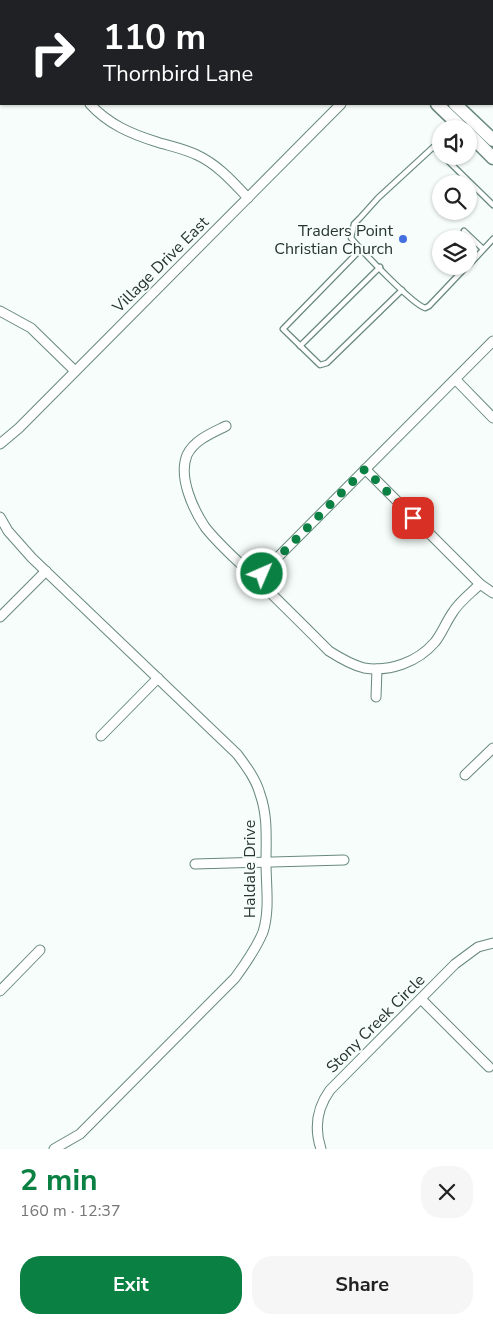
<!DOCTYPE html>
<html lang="en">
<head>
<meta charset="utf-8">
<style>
	:root { --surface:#fff; --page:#f6f6f6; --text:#222; --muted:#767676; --accent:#0b8043 }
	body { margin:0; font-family:"Nunito Sans",sans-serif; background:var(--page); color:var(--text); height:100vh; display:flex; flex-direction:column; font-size:19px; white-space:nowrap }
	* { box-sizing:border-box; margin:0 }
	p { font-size:16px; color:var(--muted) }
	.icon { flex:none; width:28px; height:28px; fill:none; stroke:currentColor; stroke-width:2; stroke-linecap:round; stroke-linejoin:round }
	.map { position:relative; height:1149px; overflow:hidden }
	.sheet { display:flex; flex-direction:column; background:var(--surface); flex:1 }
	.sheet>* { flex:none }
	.banner { position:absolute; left:0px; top:0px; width:494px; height:105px; box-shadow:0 1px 4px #0004; background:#202124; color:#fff; overflow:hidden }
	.tools { position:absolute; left:432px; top:120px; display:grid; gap:10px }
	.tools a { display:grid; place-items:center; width:45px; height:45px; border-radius:50%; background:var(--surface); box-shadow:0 1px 4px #0004; font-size:25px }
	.pin { position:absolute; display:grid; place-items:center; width:42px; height:42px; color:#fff; margin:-21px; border-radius:10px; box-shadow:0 2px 8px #0006 }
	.me { position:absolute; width:55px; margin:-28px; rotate:45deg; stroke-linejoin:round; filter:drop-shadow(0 0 4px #0008) }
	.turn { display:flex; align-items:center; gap:18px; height:105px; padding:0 20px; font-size:22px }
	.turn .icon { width:65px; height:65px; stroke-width:2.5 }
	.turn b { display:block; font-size:35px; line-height:42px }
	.round { display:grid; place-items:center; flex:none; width:52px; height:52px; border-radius:20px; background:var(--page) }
	.overview { display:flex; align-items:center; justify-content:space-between; height:85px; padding:0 20px }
	h1 { font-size:30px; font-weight:700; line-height:38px; color:var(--accent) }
	.action { display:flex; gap:10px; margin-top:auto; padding:10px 20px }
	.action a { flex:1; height:58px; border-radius:20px; background:var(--accent); color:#fff; font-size:20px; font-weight:700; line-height:58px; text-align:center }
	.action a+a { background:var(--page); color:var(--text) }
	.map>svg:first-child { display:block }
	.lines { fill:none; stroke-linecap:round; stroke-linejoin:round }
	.lane-casing { stroke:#68897c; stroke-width:7 }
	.street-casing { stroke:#68897c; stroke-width:11 }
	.secondary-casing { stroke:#68897c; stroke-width:15 }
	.lane { stroke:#fff; stroke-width:4.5 }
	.street { stroke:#fff; stroke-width:9 }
	.secondary { stroke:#fff; stroke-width:12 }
	.route { stroke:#0b8043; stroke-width:9; stroke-dasharray:0 16.2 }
	.poi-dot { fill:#436fe1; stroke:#f6fdfa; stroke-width:2 }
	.labels { text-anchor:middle; stroke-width:4; stroke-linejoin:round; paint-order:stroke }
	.poi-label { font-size:16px; fill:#26342f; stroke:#f6fdfa; text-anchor:end }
	.street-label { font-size:16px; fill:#26342f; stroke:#f6fdfa }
</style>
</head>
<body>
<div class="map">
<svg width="493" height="1149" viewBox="0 0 493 1149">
	<rect width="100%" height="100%" fill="#f6fdfa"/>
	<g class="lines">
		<!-- lane casing -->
		<g class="lane-casing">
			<g id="lane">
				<path d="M441 140 378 198 360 218 354 224 351 238C362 251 412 304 425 308L429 306 467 266"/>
				<path d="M434 147 441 154"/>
				<path d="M443 156 493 205"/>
				<path d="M464 231 483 249"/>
				<path d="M361 249 283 329 320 365 327 363 402 290"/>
				<path d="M469 265 493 239"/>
				<path d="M300 346 380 267"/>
			</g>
		</g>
		<!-- street casing -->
		<g class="street-casing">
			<g id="street">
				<path d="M66 1V0"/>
				<path d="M492 42 493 43"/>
				<path d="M90 104C108 124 131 134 157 142 170 146 185 149 197 155 217 164 233 182 248 198"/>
				<path d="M0 311 31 328 75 371"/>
				<path d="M456 380 493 418"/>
				<path d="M226 426C212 433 194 440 187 455 178 477 193 509 205 527 219 545 237 560 253 576 279 601 304 626 329 651 340 658 352 665 364 668 390 672 418 662 435 642 442 633 446 622 453 612 459 602 471 593 480 584"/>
				<path d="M0 444 19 428 341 104"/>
				<path d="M365 469 480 584 493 593"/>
				<path d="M0 517 8 531 32 558 237 754C246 766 256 779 260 794 268 816 266 840 266 863 266 885 270 910 263 932 256 949 246 963 235 978L80 1134 54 1149"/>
				<path d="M256 579 493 341"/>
				<path d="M0 617 46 571"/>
				<path d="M376 697 377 669"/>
				<path d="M101 736 158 678"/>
				<path d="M465 775 493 748"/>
				<path d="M195 864 344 860"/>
				<path d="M0 991 40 950"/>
				<path d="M421 999 489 1067"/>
				<path d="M321 1149C314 1128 317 1108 330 1090L455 964 478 947 493 943"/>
			</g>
		</g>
		<!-- secondary casing -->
		<g class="secondary-casing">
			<g id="secondary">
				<path d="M329 0 330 1"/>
				<path d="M347 0 348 1"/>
				<path d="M437 104 463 129"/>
				<path d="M455 104 493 140"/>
				<path d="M469 134 493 158"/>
			</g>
		</g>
		<!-- lane -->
		<use href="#lane" class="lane"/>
		<!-- street -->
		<use href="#street" class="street"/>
		<!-- secondary -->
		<use href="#secondary" class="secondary"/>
	</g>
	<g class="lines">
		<!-- route -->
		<path class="route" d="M262 574 365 469 413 518"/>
	</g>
	<!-- markers -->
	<circle class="poi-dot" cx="403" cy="239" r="5"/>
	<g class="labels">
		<!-- poi labels -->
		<g class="poi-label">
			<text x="393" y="236">Traders Point<tspan x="393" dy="18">Christian Church</tspan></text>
		</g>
		<!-- street labels -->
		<g class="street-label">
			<text transform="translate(160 264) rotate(-45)" y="6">Village Drive East</text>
			<text transform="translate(249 869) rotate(-90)" y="6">Haldale Drive</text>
			<text transform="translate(375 1023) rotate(-45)" y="6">Stony Creek Circle</text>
		</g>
	</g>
</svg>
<div class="tools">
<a><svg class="icon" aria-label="sound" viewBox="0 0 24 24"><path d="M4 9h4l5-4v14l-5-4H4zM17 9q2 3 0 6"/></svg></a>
<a><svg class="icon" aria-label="search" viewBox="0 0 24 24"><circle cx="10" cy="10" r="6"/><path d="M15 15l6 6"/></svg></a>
<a><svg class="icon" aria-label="layers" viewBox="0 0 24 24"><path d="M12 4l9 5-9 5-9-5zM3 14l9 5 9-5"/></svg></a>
</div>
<div class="pin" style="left:413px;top:518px;background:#d93025"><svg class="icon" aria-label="arrive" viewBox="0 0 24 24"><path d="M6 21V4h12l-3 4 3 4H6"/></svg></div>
<svg class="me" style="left:262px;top:574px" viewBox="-20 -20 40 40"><circle r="17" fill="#0b8043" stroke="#fff" stroke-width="3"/><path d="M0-11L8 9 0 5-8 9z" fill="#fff"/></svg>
<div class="banner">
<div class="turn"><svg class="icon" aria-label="right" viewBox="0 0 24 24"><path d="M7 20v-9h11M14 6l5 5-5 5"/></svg><div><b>110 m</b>Thornbird Lane</div></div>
</div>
</div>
<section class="sheet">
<div class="overview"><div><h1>2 min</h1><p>160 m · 12:37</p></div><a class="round"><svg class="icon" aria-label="close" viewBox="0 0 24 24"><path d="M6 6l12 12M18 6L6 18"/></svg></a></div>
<div class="action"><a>Exit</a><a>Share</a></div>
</section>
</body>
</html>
